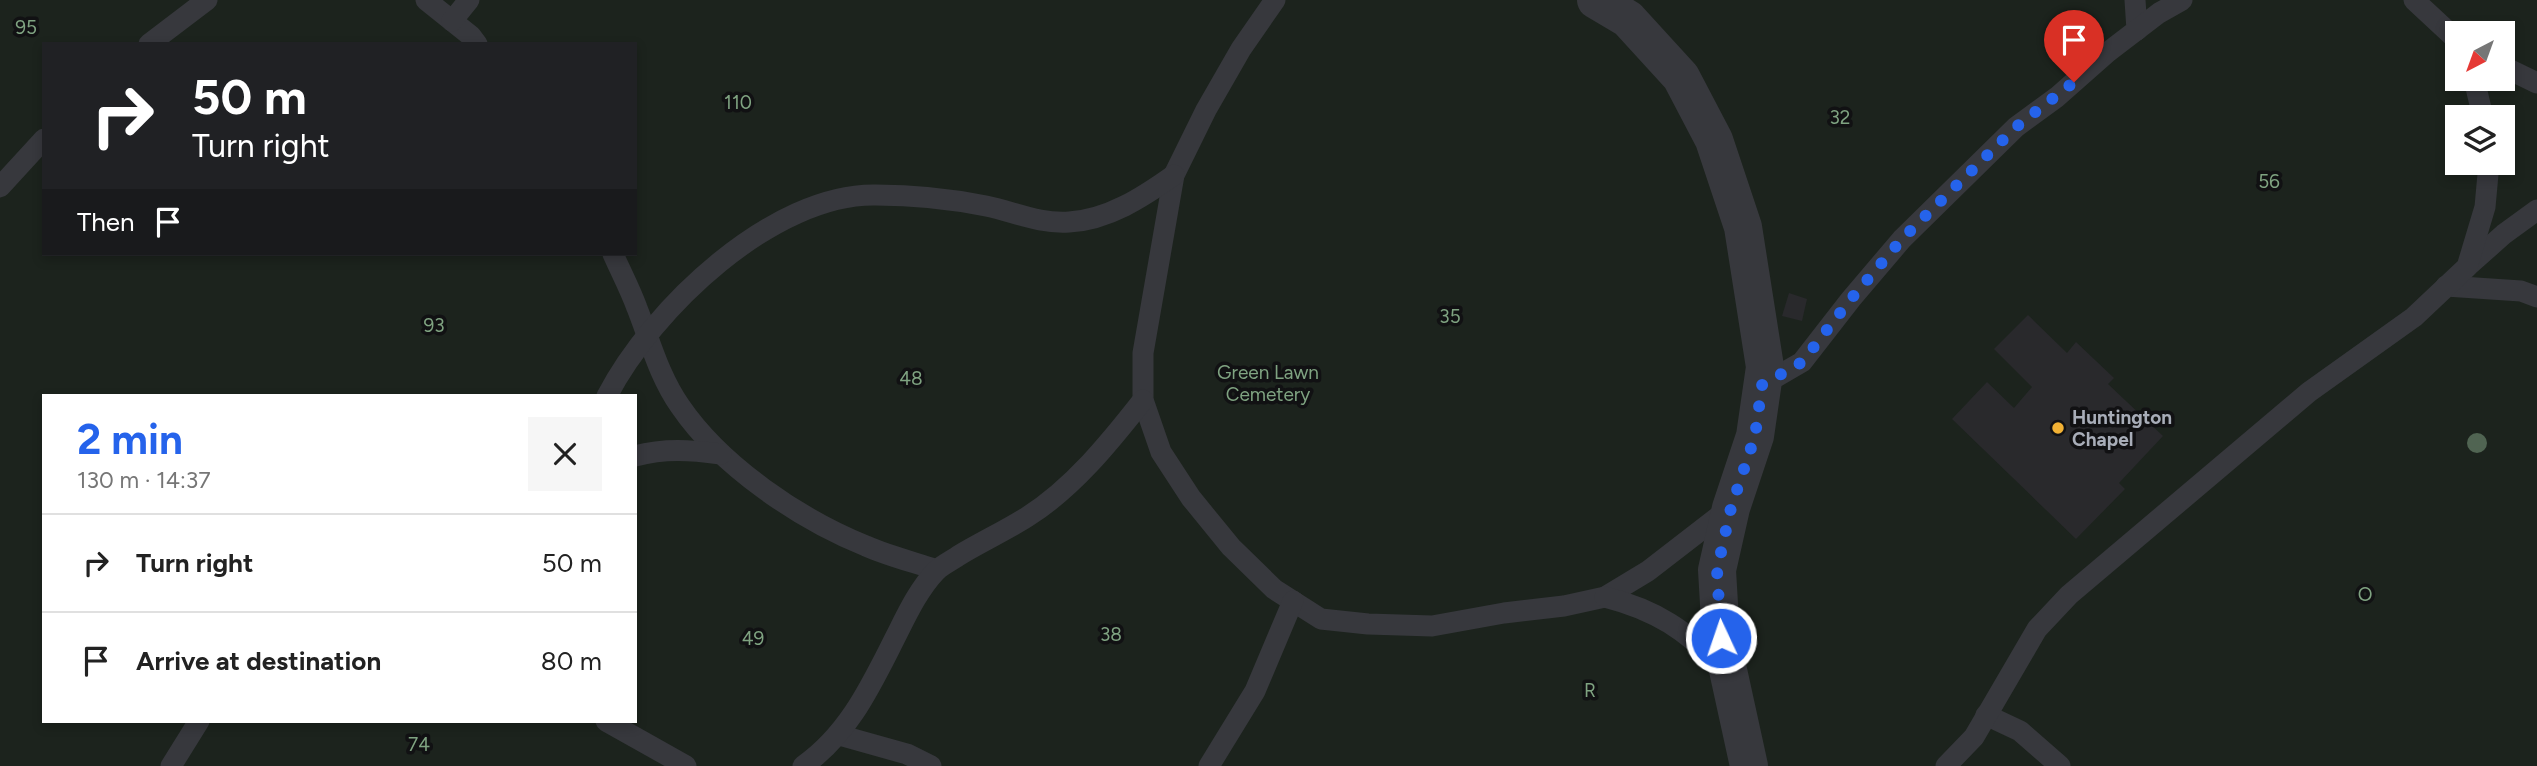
<!DOCTYPE html>
<html lang="en">
<head>
<meta charset="utf-8">
<style>
	:root { --surface:#fff; --page:#f6f6f6; --text:#222; --muted:#767676; --line:#e0e0e0; --accent:#2563eb }
	body { margin:0; font-family:Figtree,sans-serif; background:var(--page); color:var(--text); height:100vh; display:flex; flex-direction:column; font-size:26px; white-space:nowrap }
	* { box-sizing:border-box; margin:0 }
	p { font-size:23px; color:var(--muted) }
	.icon { flex:none; width:38px; height:38px; fill:none; stroke:currentColor; stroke-width:2; stroke-linecap:round; stroke-linejoin:round }
	.map { position:relative; flex:1; overflow:hidden }
	.drawer { position:absolute; left:42px; top:394px; width:595px; height:329px; display:flex; flex-direction:column; background:var(--surface); border-radius:0px; box-shadow:0 4px 10px #0003 }
	.drawer>* { flex:none }
	.guide { position:absolute; left:42px; top:42px; width:595px; height:214px; border-radius:0px; box-shadow:0 4px 10px #0003; background:#202124; color:#fff; overflow:hidden }
	.needle { width:46px; rotate:221deg }
	.controls { position:absolute; left:2445px; top:21px; display:grid; gap:14px }
	.controls a { display:grid; place-items:center; width:70px; height:70px; border-radius:0px; background:var(--surface); box-shadow:0 4px 10px #0003; font-size:35px }
	.pin { position:absolute; display:grid; place-items:center; width:60px; height:60px; color:#fff; margin:-72px -30px; border-radius:50% 50% 50% 0; rotate:-45deg; box-shadow:0 0 7px #0007 }
	.pin .icon { rotate:45deg }
	.me { position:absolute; width:77px; margin:-38px; rotate:357deg; stroke-linejoin:round; filter:drop-shadow(0 0 5px #0008) }
	.turn { display:flex; align-items:center; gap:24px; height:147px; padding:0 35px; font-size:32px }
	.turn .icon { width:91px; height:91px; stroke-width:2.5 }
	.turn b { display:block; font-size:49px; line-height:60px }
	.then { display:flex; align-items:center; height:66px; padding:0 35px; background:#0003; gap:14px; font-size:26px }
	.round { display:grid; place-items:center; flex:none; width:74px; height:74px; border-radius:0px; background:var(--page) }
	.overview { display:flex; align-items:center; justify-content:space-between; height:119px; padding:0 35px }
	h1 { font-size:42px; font-weight:700; line-height:52px; color:var(--accent) }
	ul { padding:0; list-style:none }
	li { display:flex; align-items:center; gap:21px; height:98px; padding:0 35px; border-top:2px solid var(--line) }
	li div { flex:1 }
	li b { display:block; font-size:26px }
	li em { font-style:normal }
	.map>svg:first-child { display:block }
	.green { fill:#1c231d; fill-rule:evenodd }
	.building { fill:#29292c }
	.lines { fill:none; stroke-linecap:round; stroke-linejoin:round }
	.lane { stroke:#37383d; stroke-width:21 }
	.street { stroke:#37383d; stroke-width:38 }
	.tree { fill:#506452 }
	.route { stroke:#2563eb; stroke-width:12; stroke-dasharray:0 21.6 }
	.poi-dot { fill:#f2b134; stroke:#111113; stroke-width:2.5 }
	.labels { text-anchor:middle; stroke-width:7; stroke-linejoin:round; paint-order:stroke }
	.park-label { font-size:19px; fill:#7fa381; stroke:#111113 }
	.poi-label { font-size:19px; font-weight:bold; fill:#a8adb8; stroke:#111113; text-anchor:start }
</style>
</head>
<body>
<div class="map">
<svg width="2537" height="766" viewBox="0 0 2537 766">
	<rect width="100%" height="100%" fill="#161618"/>
	<!-- green -->
	<path class="green" d="M0 0H2537V766H0ZM2457 33H2502V79H2457ZM44 44H635V254H44ZM2457 117H2502V163H2457ZM44 396H635V721H44Z"/>
	<!-- building -->
	<g class="building">
		<path d="M1789 293 1807 299 1802 321 1782 316Z"/>
		<path d="M2028 315 2067 353 2076 342 2114 378 2108 384 2163 436 2119 483 2125 489 2076 539 1952 419 1987 382 2014 408 2032 387 1994 349Z"/>
	</g>
	<g class="lines">
		<!-- lane -->
		<g class="lane">
			<path d="M426 0 471 36 477 44"/>
			<path d="M1275 0 1241 49 1206 110 1174 175 1143 353V400L1161 452 1191 498 1231 547 1274 589 1321 619 1368 624 1432 626 1504 613 1564 606 1605 597 1648 571 1727 510"/>
			<path d="M2135 0 2137 30"/>
			<path d="M2414 0 2457 40"/>
			<path d="M452 21 469 0"/>
			<path d="M149 44 207 0"/>
			<path d="M2502 66 2537 83"/>
			<path d="M2474 79 2483 117"/>
			<path d="M0 187 44 139"/>
			<path d="M613 254C621 272 630 289 637 308 650 341 659 376 680 406 721 466 799 519 866 546 889 556 913 562 937 570"/>
			<path d="M2468 266 2504 234 2537 210"/>
			<path d="M2446 286 2521 291 2537 297"/>
			<path d="M1762 385 1802 362 1851 299 1902 239 2016 127 2057 97 2108 52 2159 13 2182 0"/>
			<path d="M607 396C652 309 773 193 876 195 911 195 951 199 986 206 1015 212 1039 224 1069 222 1108 220 1143 197 1174 175"/>
			<path d="M635 456C665 448 691 450 721 454"/>
			<path d="M1605 597C1656 610 1686 630 1723 668"/>
			<path d="M1986 715 2020 731 2060 766"/>
			<path d="M606 721 686 766"/>
			<path d="M839 735 907 754 931 766"/>
			<path d="M171 766 199 721"/>
			<path d="M803 766C850 733 872 683 897 634 908 612 919 589 936 571 942 565 951 561 958 556 981 542 1005 531 1027 517 1073 488 1110 442 1143 400"/>
			<path d="M1209 766 1255 691 1293 601"/>
			<path d="M1946 766 1974 737 2037 629 2069 595 2309 392 2414 317 2467 267 2485 207 2489 163"/>
		</g>
		<!-- street -->
		<path class="street" d="M1596 0 1628 19 1681 77 1714 140 1743 227 1765 367 1755 436 1731 508 1717 570 1721 638 1749 766"/>
	</g>
	<!-- trees -->
	<circle class="tree" cx="2477" cy="443" r="10"/>
	<g class="lines">
		<!-- route -->
		<path class="route" d="M1721 638 1717 570 1731 508 1755 436 1762 385 1802 362 1851 299 1902 239 2016 127 2074 82"/>
	</g>
	<!-- markers -->
	<circle class="poi-dot" cx="2058" cy="428" r="7"/>
	<g class="labels">
		<!-- park labels -->
		<g class="park-label">
			<text x="26" y="34">95</text>
			<text x="738" y="109">110</text>
			<text x="1840" y="124">32</text>
			<text x="2269" y="188">56</text>
			<text x="1450" y="323">35</text>
			<text x="434" y="332">93</text>
			<text x="1268" y="379">Green Lawn<tspan x="1268" dy="22">Cemetery</tspan></text>
			<text x="911" y="385">48</text>
			<text x="2365" y="601">O</text>
			<text x="1111" y="641">38</text>
			<text x="753" y="645">49</text>
			<text x="1590" y="697">R</text>
			<text x="419" y="751">74</text>
		</g>
		<!-- poi labels -->
		<g class="poi-label">
			<text x="2072" y="424">Huntington<tspan x="2072" dy="22">Chapel</tspan></text>
		</g>
	</g>
</svg>
<div class="controls">
<a><svg class="needle" viewBox="-14 -14 28 28"><path d="M0-13l5 13h-10z" fill="#e53935"/><path d="M0 13l5-13h-10z" fill="#767676"/></svg></a>
<a><svg class="icon" aria-label="layers" viewBox="0 0 24 24"><path d="M12 4l9 5-9 5-9-5zM3 14l9 5 9-5"/></svg></a>
</div>
<div class="pin" style="left:2074px;top:82px;background:#d93025"><svg class="icon" aria-label="arrive" viewBox="0 0 24 24"><path d="M6 21V4h12l-3 4 3 4H6"/></svg></div>
<svg class="me" style="left:1721px;top:638px" viewBox="-20 -20 40 40"><circle r="17" fill="#2563eb" stroke="#fff" stroke-width="3"/><path d="M0-11L8 9 0 5-8 9z" fill="#fff"/></svg>
<div class="guide">
<div class="turn"><svg class="icon" aria-label="right" viewBox="0 0 24 24"><path d="M7 20v-9h11M14 6l5 5-5 5"/></svg><div><b>50 m</b>Turn right</div></div>
<div class="then">Then<svg class="icon" aria-label="arrive" viewBox="0 0 24 24"><path d="M6 21V4h12l-3 4 3 4H6"/></svg></div>
</div>
<section class="drawer">
<div class="overview"><div><h1>2 min</h1><p>130 m · 14:37</p></div><a class="round"><svg class="icon" aria-label="close" viewBox="0 0 24 24"><path d="M6 6l12 12M18 6L6 18"/></svg></a></div>
<ul>
<li><svg class="icon" aria-label="right" viewBox="0 0 24 24"><path d="M7 20v-9h11M14 6l5 5-5 5"/></svg><div><b>Turn right</b></div><em>50 m</em></li>
<li><svg class="icon" aria-label="arrive" viewBox="0 0 24 24"><path d="M6 21V4h12l-3 4 3 4H6"/></svg><div><b>Arrive at destination</b></div><em>80 m</em></li>
</ul>
</section>
</div>
</body>
</html>
